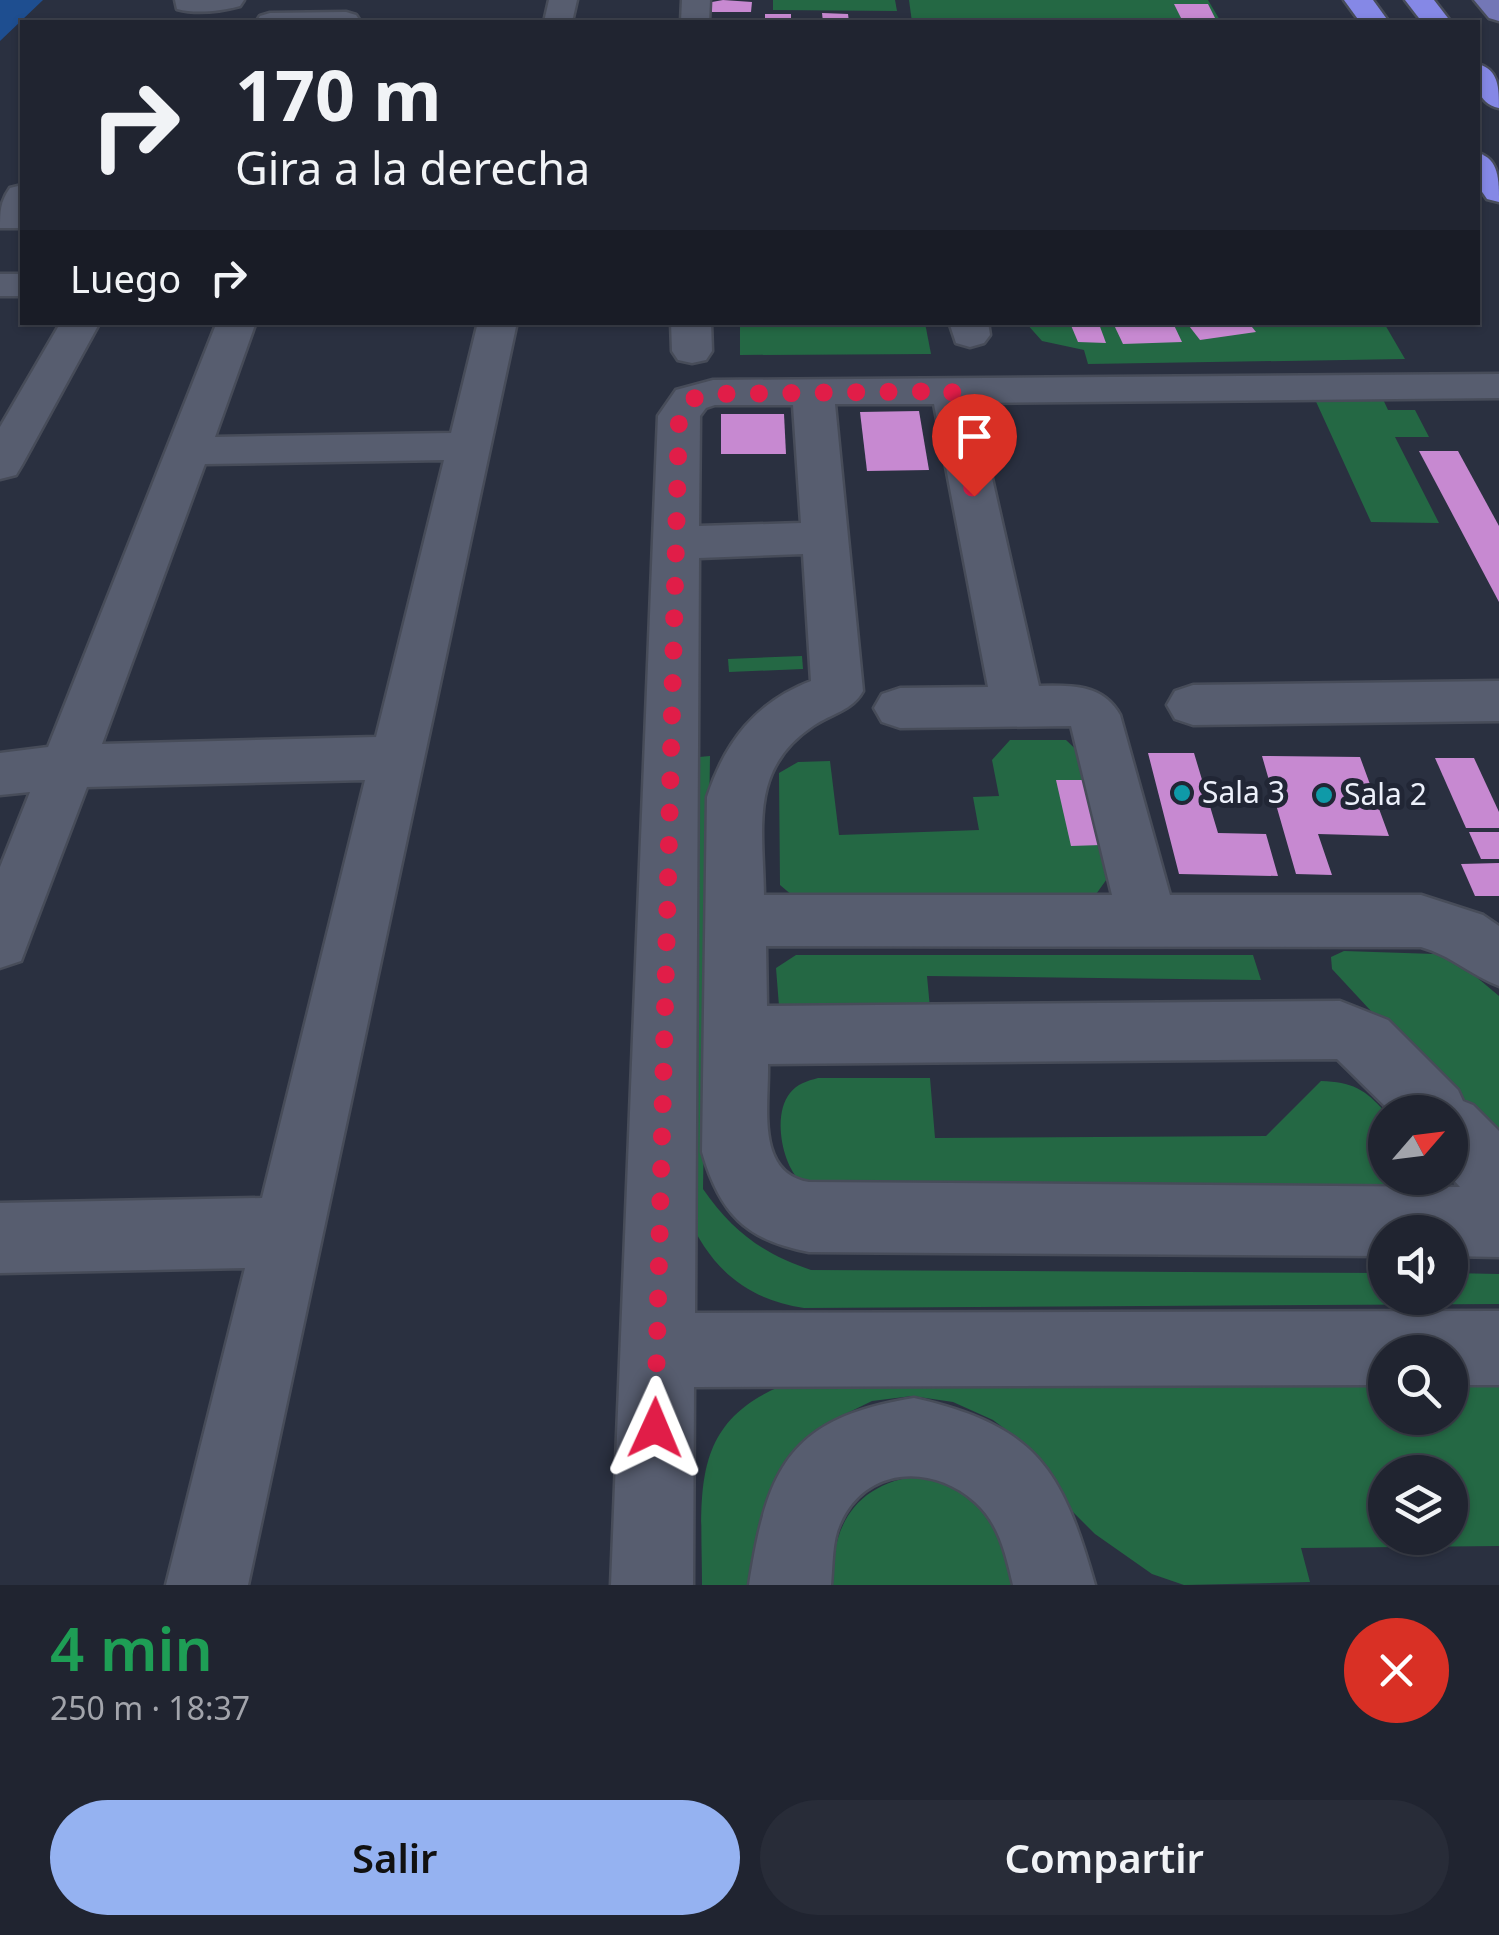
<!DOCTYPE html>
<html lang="es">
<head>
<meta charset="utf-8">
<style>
	:root { --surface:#202430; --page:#282c38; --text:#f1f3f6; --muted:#a2a4ab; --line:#3d414c; --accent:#95b2f1 }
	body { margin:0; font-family:"Noto Sans",sans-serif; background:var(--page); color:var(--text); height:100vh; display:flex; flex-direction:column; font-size:38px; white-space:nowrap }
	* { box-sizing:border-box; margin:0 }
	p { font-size:32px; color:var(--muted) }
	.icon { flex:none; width:55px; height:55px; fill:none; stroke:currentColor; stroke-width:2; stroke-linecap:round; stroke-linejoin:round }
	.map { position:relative; height:1585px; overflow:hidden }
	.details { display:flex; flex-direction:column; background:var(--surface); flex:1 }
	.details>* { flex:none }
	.hud { position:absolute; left:20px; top:20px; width:1460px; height:305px; border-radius:0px; box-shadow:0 2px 8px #0004,0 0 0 2px var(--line); background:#202430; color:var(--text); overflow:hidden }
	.needle { width:65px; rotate:62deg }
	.buttons { position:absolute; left:1368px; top:1095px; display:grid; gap:20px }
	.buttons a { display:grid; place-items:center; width:100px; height:100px; border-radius:50%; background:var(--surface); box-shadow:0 2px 8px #0004,0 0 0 2px var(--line); font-size:50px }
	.pin { position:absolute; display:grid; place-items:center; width:85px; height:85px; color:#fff; margin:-102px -42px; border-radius:50% 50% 50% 0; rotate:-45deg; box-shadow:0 0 10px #0007 }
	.pin .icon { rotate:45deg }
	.me { position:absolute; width:110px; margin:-55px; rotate:1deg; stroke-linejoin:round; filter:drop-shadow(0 0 8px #0008) }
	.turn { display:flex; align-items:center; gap:35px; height:210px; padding:0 50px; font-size:45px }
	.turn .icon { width:130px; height:130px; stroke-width:2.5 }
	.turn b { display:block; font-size:70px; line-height:85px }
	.then { display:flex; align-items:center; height:95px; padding:0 50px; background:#0003; gap:20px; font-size:38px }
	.round { display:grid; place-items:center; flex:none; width:105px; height:105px; border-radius:52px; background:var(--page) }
	.summary { display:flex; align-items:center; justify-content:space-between; height:170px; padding:0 50px }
	h1 { font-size:60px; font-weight:600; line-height:75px; color:#1e9e55 }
	.primary-button { display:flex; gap:20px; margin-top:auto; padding:20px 50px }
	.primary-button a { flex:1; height:115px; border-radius:60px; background:var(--accent); color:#111; font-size:40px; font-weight:600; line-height:115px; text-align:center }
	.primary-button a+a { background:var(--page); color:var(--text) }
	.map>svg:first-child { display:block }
	.green { fill:#246844; fill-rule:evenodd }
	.water { fill:#1e4e90 }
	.building { fill:#c789d1 }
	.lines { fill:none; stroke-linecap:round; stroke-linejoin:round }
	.minor-casing { stroke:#474c59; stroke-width:5 }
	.major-casing { stroke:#474c59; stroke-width:5 }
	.highway-casing { stroke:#474c59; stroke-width:5 }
	.minor { fill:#575d6f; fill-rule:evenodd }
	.major { fill:#7377b6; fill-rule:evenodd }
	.highway { fill:#8588e6; fill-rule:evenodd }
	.route { stroke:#e11d48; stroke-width:18; stroke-dasharray:0 32.4 }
	.culture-dot { fill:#0f9aa8; stroke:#212635; stroke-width:4 }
	.labels { text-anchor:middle; stroke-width:10; stroke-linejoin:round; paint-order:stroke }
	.poi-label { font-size:30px; fill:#ecf0fa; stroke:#212635; text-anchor:start }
</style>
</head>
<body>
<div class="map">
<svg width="1499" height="1585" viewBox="0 0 1499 1585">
	<rect width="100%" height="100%" fill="#2a3040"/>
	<!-- green -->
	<g class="green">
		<path d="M773 0H895L897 11 773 10Z"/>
		<path d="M909 0H1208L1221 22H912Z"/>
		<path d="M740 323H925L931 354 740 355Z"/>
		<path d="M1026 323H1384L1405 359 1088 364 1084 350 1042 341Z"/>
		<path d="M1313 395H1381L1388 410H1415L1429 437H1395L1439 523 1371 522Z"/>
		<path d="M802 656 803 669 729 672 728 659Z"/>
		<path d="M1010 740H1066L1088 761 1114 869 1094 897 799 901 780 885 779 773 798 762 830 761 839 835 979 830 973 797 999 796 992 760Z"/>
		<path d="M710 756 703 1189C732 1231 763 1254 811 1270L1385 1273V1298H1450V1273L1499 1274V1304L804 1308C745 1299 711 1268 687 1215L699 757Z"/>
		<path d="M1344 951 1435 954 1456 960 1499 996V1149L1332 969 1331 957Z"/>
		<path d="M796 955H1253L1261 980 927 976 931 1019 779 1006 776 968Z"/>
		<path d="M818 1078H930L935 1138 1266 1136 1321 1081C1352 1082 1365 1089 1385 1112V1178H1439L1440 1184 1437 1188 802 1183C782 1166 772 1115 790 1093 797 1084 807 1081 818 1078Z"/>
		<path d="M800 1379 1385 1380V1418H1450V1381H1499V1546L1301 1548 1310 1582 1184 1585 1152 1574 1095 1534 1072 1511 1059 1486 1029 1447 993 1420 953 1402 912 1396 872 1401 835 1419 804 1447 759 1585H702C702 1488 687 1416 800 1379ZM1385 1472H1450V1538H1385Z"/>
		<path d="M923 1475C987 1492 1001 1524 1016 1585H832C832 1521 857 1483 923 1475Z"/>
	</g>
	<!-- water -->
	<path class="water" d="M0 0H43L0 41Z"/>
	<!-- building -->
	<g class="building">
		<path d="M723 0 752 2 751 12H712V2Z"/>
		<path d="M1174 4H1208L1217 22H1183Z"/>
		<path d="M822 13 848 14 849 22H823Z"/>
		<rect x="765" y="14" width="26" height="8"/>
		<path d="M1186 322H1248L1256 332 1200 340Z"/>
		<path d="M1070 323 1099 324 1106 343 1078 342Z"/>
		<path d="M1173 323 1182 342 1123 344 1114 325Z"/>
		<path d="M919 411 929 470 867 471 860 412Z"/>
		<path d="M721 414H784L786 454H721Z"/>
		<path d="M1419 451H1458L1499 526V602Z"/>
		<path d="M1148 753H1194L1218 833 1266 834 1278 876 1179 874Z"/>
		<path d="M1262 756 1360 757 1389 836 1318 834 1332 875 1296 874Z"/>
		<path d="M1435 758H1474L1499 812V828H1466Z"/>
		<path d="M1056 780H1085L1101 845 1071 846Z"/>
		<path d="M1469 832H1499V859H1481Z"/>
		<path d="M1499 863V896H1475L1461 864Z"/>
	</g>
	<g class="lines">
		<!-- minor casing -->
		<g class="minor-casing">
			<g id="minor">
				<path d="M175 0H244L240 6C221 11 196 14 177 9Z"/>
				<path d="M549 0H577L572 22H544Z"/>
				<path d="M682 0H710L709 22H681Z"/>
				<path d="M346 12 356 15 360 21 256 22 260 16 270 13Z"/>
				<path d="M22 185V228H0C0 212 0 202 10 188Z"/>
				<rect x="0" y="274" width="22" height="22"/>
				<path d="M61 322H100L22 465 16 475 0 479V427Z"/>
				<path d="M217 322H256L215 437 451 433 478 322H517L248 1585H166L245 1268 0 1273V1203L262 1198 365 780 87 787 21 961 0 968V867L30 792 0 795V753L48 747ZM444 460 376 737 102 744 205 464Z"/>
				<path d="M671 322H711L712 351 706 360 692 363 678 360 672 351Z"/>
				<path d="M949 322H988L990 335 984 343 970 347 956 343Z"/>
				<path d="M1499 374V398L975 403 1039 686C1071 685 1103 684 1120 715L1170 895H1421L1483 915 1499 926V986C1471 975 1450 955 1421 947L766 946 767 1006 1340 1001 1388 1020 1458 1090 1463 1101 1473 1105 1499 1131V1257L1450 1256V1232H1385V1256L809 1252C745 1240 720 1213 702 1152L707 797C725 742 756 702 811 681L803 554 699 558 695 1313 1499 1311V1385H1450V1352H1385V1385L694 1387 693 1585H611L658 416 676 390 713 380ZM835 404H934L988 687 900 688 882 694 874 708 882 722 900 728 1071 726 1112 895H764C763 827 749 769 813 726 832 713 852 711 863 691ZM715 405H793L801 523 699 526 700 416 706 408ZM1337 1059 1391 1112H1450V1176L1460 1187 809 1182C755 1173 769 1106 768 1064Z"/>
				<path d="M1499 681V721L1193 725 1175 719 1167 705 1175 691 1193 685Z"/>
				<path d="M914 1398C1037 1426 1062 1469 1095 1585H1013C1006 1555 999 1523 975 1502 931 1463 865 1467 840 1524 832 1541 833 1566 831 1585H749C767 1468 789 1418 914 1398Z"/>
			</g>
		</g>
		<!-- major casing -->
		<g class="major-casing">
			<path id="major" d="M1474 0H1499V21L1489 18Z"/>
		</g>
		<!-- highway casing -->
		<g class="highway-casing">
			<g id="highway">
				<path d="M1344 0H1373L1389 22H1360Z"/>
				<path d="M1405 0H1434L1451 22H1422Z"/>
				<path d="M1478 64C1499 70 1499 88 1499 108 1476 103 1477 84 1478 64Z"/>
				<path d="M1478 153C1499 159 1499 180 1499 202L1487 199 1478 186Z"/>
			</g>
		</g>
		<!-- minor -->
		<use href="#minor" class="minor"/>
		<!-- major -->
		<use href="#major" class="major"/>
		<!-- highway -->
		<use href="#highway" class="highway"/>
	</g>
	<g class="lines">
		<!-- route -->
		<path class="route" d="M655 1428 679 416 691 399 713 394 952 391 974 496"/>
	</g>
	<!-- markers -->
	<g class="culture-dot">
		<circle cx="1182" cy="793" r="10"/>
		<circle cx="1324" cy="795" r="10"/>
	</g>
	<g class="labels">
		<!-- poi labels -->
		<g class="poi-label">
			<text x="1202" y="803">Sala 3</text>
			<text x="1344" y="805">Sala 2</text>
		</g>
	</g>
</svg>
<div class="buttons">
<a><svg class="needle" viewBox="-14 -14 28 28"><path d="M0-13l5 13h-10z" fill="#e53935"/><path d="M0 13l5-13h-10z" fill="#a2a4ab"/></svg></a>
<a><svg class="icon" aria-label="sound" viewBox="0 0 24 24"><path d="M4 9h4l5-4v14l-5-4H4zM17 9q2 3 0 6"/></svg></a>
<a><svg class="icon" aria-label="search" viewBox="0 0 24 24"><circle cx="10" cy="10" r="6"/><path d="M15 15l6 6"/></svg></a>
<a><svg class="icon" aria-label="layers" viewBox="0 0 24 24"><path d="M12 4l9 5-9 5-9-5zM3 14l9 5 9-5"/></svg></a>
</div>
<div class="pin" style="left:974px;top:496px;background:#d93025"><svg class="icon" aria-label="arrive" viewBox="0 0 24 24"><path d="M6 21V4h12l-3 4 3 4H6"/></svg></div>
<svg class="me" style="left:655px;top:1428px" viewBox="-20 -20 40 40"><path d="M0-17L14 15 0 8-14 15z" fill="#e11d48" stroke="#fff" stroke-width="4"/></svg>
<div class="hud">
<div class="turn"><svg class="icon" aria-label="right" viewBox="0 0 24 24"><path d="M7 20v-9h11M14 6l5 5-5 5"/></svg><div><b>170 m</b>Gira a la derecha</div></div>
<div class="then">Luego<svg class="icon" aria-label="right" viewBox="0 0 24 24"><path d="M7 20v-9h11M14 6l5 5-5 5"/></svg></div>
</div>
</div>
<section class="details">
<div class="summary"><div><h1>4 min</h1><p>250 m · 18:37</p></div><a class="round" style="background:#d93025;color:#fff"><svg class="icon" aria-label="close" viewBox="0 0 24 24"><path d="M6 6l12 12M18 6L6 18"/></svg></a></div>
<div class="primary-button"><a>Salir</a><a>Compartir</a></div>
</section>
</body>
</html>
